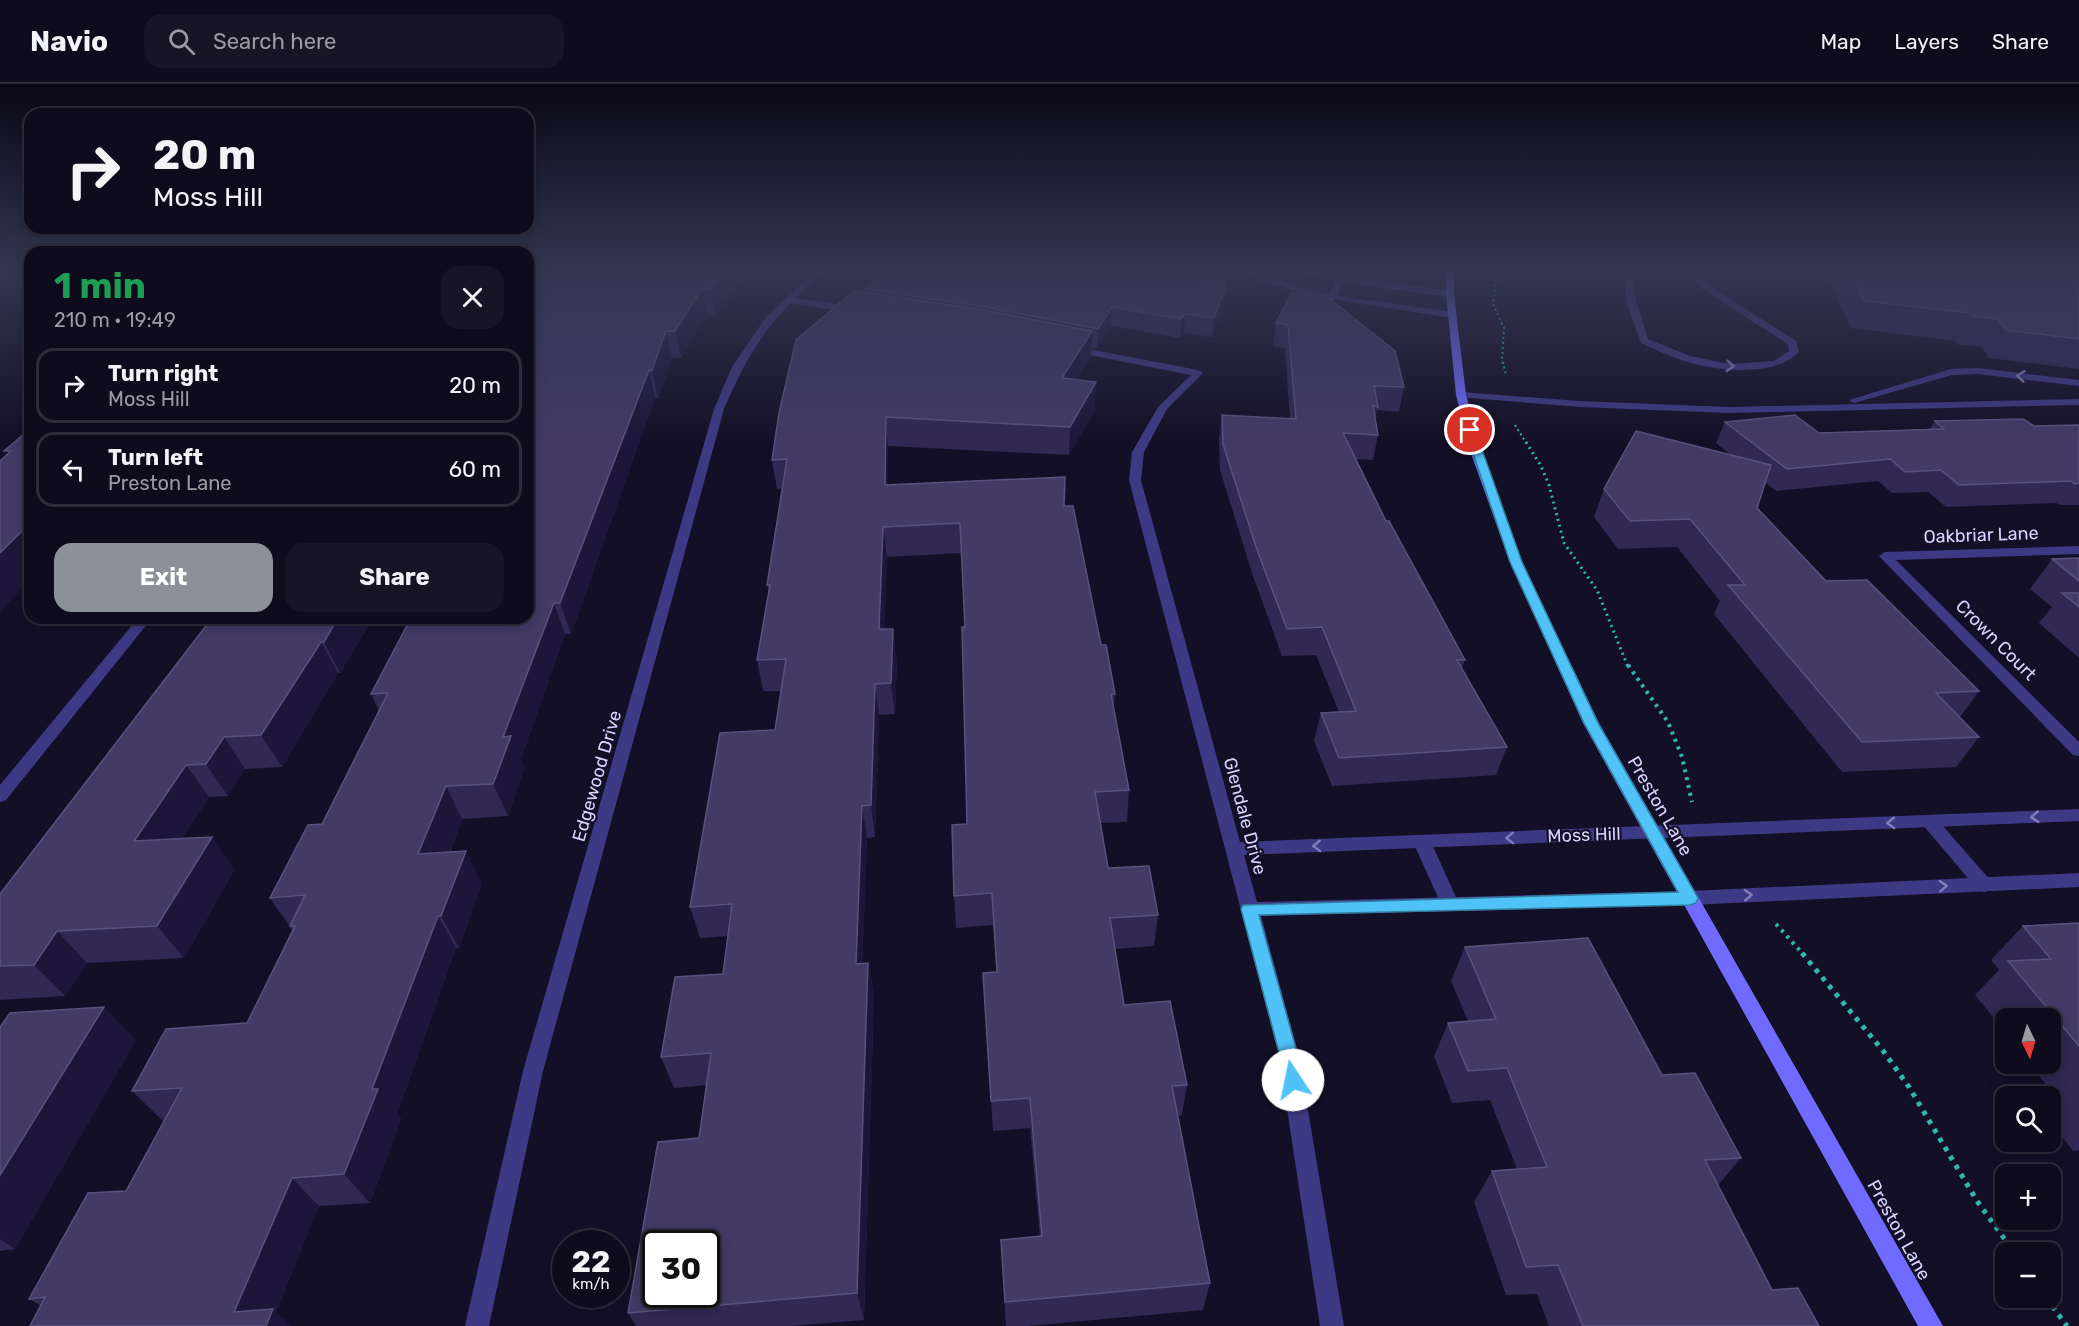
<!DOCTYPE html>
<html lang="en">
<head>
<meta charset="utf-8">
<style>
	:root { --surface:#0e0b1c; --page:#171425; --text:#f1f3f6; --muted:#9b9ba3; --line:#2e2b3b; --accent:#8c9099 }
	body { margin:0; font-family:Rubik,sans-serif; background:var(--page); color:var(--text); height:100vh; display:flex; flex-direction:column; font-size:22px; white-space:nowrap }
	* { box-sizing:border-box; margin:0 }
	p { font-size:20px; color:var(--muted) }
	.icon { flex:none; width:33px; height:33px; fill:none; stroke:currentColor; stroke-width:2; stroke-linecap:round; stroke-linejoin:round }
	.map { position:relative; flex:1; overflow:hidden }
	.sheet { position:absolute; left:24px; top:162px; width:510px; height:378px; display:flex; flex-direction:column; background:var(--surface); border-radius:18px; box-shadow:0 3px 15px #0003,0 0 0 2px var(--line) }
	.sheet>* { flex:none }
	.hud { position:absolute; left:24px; top:24px; width:510px; height:126px; border-radius:18px; box-shadow:0 3px 15px #0003,0 0 0 2px var(--line); background:#0e0b1c; color:var(--text); overflow:hidden }
	.needle { width:39px; rotate:175deg }
	.fabs { position:absolute; left:1995px; top:924px; display:grid; gap:12px }
	.fabs a { display:grid; place-items:center; width:66px; height:66px; border-radius:12px; background:var(--surface); box-shadow:0 3px 15px #0003,0 0 0 2px var(--line); font-size:30px }
	.speed { position:absolute; left:552px; top:1146px; display:flex; gap:12px; font-size:30px; font-weight:700; text-align:center }
	.speed>* { display:grid; place-content:center; width:78px; height:78px; border-radius:50%; background:var(--surface); box-shadow:0 3px 15px #0003,0 0 0 2px var(--line); line-height:1 }
	.speed small { font-size:15px; font-weight:400 }
	.speed .limit { border:3px solid #111; border-radius:9px; background:#fff; color:#111 }
	.pin { position:absolute; display:grid; place-items:center; width:51px; height:51px; color:#fff; margin:-26px; border:3px solid #fff; border-radius:50%; box-shadow:0 2px 6px #0007 }
	.me { position:absolute; width:66px; margin:-33px; rotate:349deg; stroke-linejoin:round; filter:drop-shadow(0 0 4px #0008) }
	.turn { display:flex; align-items:center; gap:21px; height:126px; padding:0 30px; font-size:27px }
	.turn .icon { width:78px; height:78px; stroke-width:2.5 }
	.turn b { display:block; font-size:42px; line-height:51px }
	.round { display:grid; place-items:center; flex:none; width:63px; height:63px; border-radius:18px; background:var(--page) }
	.overview { display:flex; align-items:center; justify-content:space-between; height:102px; padding:0 30px }
	h1 { font-size:36px; font-weight:700; line-height:45px; color:#1e9e55 }
	.button { display:flex; gap:12px; margin-top:auto; padding:12px 30px }
	.button a { flex:1; height:69px; border-radius:18px; background:var(--accent); color:#fff; font-size:24px; font-weight:700; line-height:69px; text-align:center }
	.button a+a { background:var(--page); color:var(--text) }
	ul { padding:0; list-style:none }
	li { display:flex; align-items:center; gap:18px; height:75px; margin:0 12px 9px; padding:0 18px; border:3px solid var(--line); border-radius:18px }
	li div { flex:1 }
	li b { display:block; font-size:22px }
	li em { font-style:normal }
	header { display:flex; align-items:center; gap:36px; box-sizing:border-box; height:84px; padding:0 30px; background:var(--surface); border-bottom:2px solid var(--line) }
	header strong { font-size:28px }
	nav { display:flex; gap:33px; margin-inline-start:auto; font-size:21px }
	.search { width:420px; height:54px; background:var(--page); display:flex; align-items:center; gap:15px; box-sizing:border-box; padding:0 21px; border-radius:18px; color:var(--muted); font-size:22px }
	.map>svg:first-child { display:block }
	.lines { fill:none; stroke-linecap:round; stroke-linejoin:round }
	.path-far3 { stroke:#2fb8b0; stroke-width:2; stroke-dasharray:2 3; stroke-linecap:butt }
	.path-far2 { stroke:#2fb8b0; stroke-width:3; stroke-dasharray:2 4; stroke-linecap:butt }
	.path-far1 { stroke:#2fb8b0; stroke-width:4; stroke-dasharray:3 5; stroke-linecap:butt }
	.path { stroke:#2fb8b0; stroke-width:5; stroke-dasharray:4.5 6; stroke-linecap:butt }
	.lane { fill:#3d3a85; fill-rule:evenodd }
	.street { fill:#3d3a85; fill-rule:evenodd }
	.secondary { fill:#6f6bff; fill-rule:evenodd }
	.wall { fill:#312854 }
	.shaded-wall { fill:#1d163a }
	.building { fill:#433a66; stroke:#5a527e; stroke-width:1.5; fill-rule:evenodd }
	.oneway { stroke:#837fbc }
	.route { fill:#4fc3f7; stroke:#337fa1; stroke-width:1.5 }
	.labels { text-anchor:middle; stroke-width:4.5; stroke-linejoin:round; paint-order:stroke }
	.street-label { font-size:18px; fill:#d9d4ff; stroke:#130f26 }
</style>
</head>
<body>
<header>
<strong>Navio</strong>
<div class="search"><svg class="icon" aria-label="search" viewBox="0 0 24 24"><circle cx="10" cy="10" r="6"/><path d="M15 15l6 6"/></svg>Search here</div>
<nav><a>Map</a><a>Layers</a><a>Share</a></nav>
</header>
<div class="map">
<svg width="2079" height="1242" viewBox="0 0 2079 1242">
	<rect width="100%" height="100%" fill="#130f26"/>
	<g class="lines">
		<!-- path-far3 -->
		<g class="path-far3">
			<path d="M1495 186 1497 190 1493 220 1504 244 1502 275 1506 291"/>
			<path d="M1515 341 1527 360"/>
		</g>
		<!-- path-far2 -->
		<path class="path-far2" d="M1526 358 1541 382 1549 401 1564 459 1597 506 1628 583"/>
		<!-- path-far1 -->
		<g class="path-far1">
			<path d="M1628 581 1668 638 1682 673 1692 718"/>
			<path d="M1776 840 1804 871"/>
		</g>
		<!-- path -->
		<g class="path">
			<path d="M1802 869 1884 968 1909 1003 1977 1117 2014 1168"/>
			<path d="M2046 1214 2067 1242"/>
		</g>
		<!-- lane -->
		<g class="lane">
			<path d="M1623 186H1631L1637 220 1648 255 1690 272 1730 280 1774 277 1789 267 1788 260 1708 209 1684 186H1693L1714 205 1796 257 1799 268C1774 294 1716 287 1684 277 1669 272 1655 265 1641 259L1627 220Z"/>
			<path d="M1337 193 1344 195 1335 216H1329L1327 214Z"/>
			<path d="M1978 284 2079 296V302L1978 290 1952 291 1854 319 1849 316 1951 285Z"/>
			<path d="M1461 308 1580 317 1729 323 2079 315V321L1729 329 1580 323 1457 313V309Z"/>
			<path d="M1929 731 1935 733 1990 796 1993 801 1990 806 1984 808 1978 806 1923 741 1921 737 1923 733Z"/>
			<path d="M1422 752 1428 753 1431 758 1459 820 1456 825 1450 827 1444 825 1441 820 1413 758 1416 753Z"/>
		</g>
		<!-- street -->
		<g class="street">
			<path d="M816 186H825L796 214 853 223 858 226 853 229 791 219C760 249 741 285 724 325L543 987 489 1242H465L523 987 714 325 732 283 766 233Z"/>
			<path d="M1238 186H1251L1296 202 1346 213 1452 228 1457 231 1452 234 1319 213 1264 198Z"/>
			<path d="M1291 186H1310L1450 207 1454 210 1450 213 1340 198Z"/>
			<path d="M1072 262 1198 286 1203 289 1167 325 1144 368 1141 396 1240 758 2079 725V737L1244 771 1257 818 1690 807 2079 789V803L1690 821 1261 832 1299 972 1344 1242H1320L1279 972 1129 396 1132 368 1158 323 1191 291 1069 267V263Z"/>
			<path d="M2079 462V470L1896 476 2079 658V672L2073 671 1879 472 1885 468Z"/>
			<path d="M138 534H152L6 716 0 718V701Z"/>
		</g>
		<!-- secondary -->
		<path class="secondary" d="M1446 186H1454V210L1466 311 1481 364 1522 478 1599 639 1943 1242H1918L1583 639 1510 478 1469 364 1456 311 1446 210Z"/>
	</g>
	<!-- wall -->
	<g class="wall">
		<path d="M528 186H750L715 231H707L681 274H672L658 314H655L571 550H565L521 675 524 684 508 732 462 735 450 768 482 799 459 864H456L397 1030 401 1035 370 1119 319 1122 276 1228 41 1222 29 1215 126 1107 164 1038 132 1007 247 939 292 846 270 814 322 740 379 627 371 610 528 534Z"/>
		<path d="M1824 186H2079V285L1989 274 1982 263 1957 260 1955 257 1851 244Z"/>
		<path d="M1132 189 1225 216 1212 253 1184 249 1180 254 1111 242 1097 264 1092 263 1091 273 1077 296 1095 326 1069 371 888 362V401L1065 422 1115 610 1114 624 1129 706 1127 738 1101 739 1108 784 1158 831 1154 862 1115 865 1124 921 1187 1001 1182 1031 1178 1032 1210 1199 1203 1226 1028 1242H1006L1001 1156 1040 1153 1030 1044 993 1047 983 889 997 888 993 841 956 844 954 812 967 740 965 543 961 469 887 473 884 545 897 576 895 630 879 631 875 753 867 754 862 880 868 879 874 911 864 1236 791 1242H636L628 1229 699 1054 707 1001 674 1004 661 973 723 890 728 852 700 854 690 823 775 646 781 607H763L757 576 769 508 767 501 782 404 777 405 772 376 866 208 865 205Z"/>
		<path d="M1292 208 1404 303 1399 328 1377 326 1375 334 1378 351 1373 376 1356 375 1386 437 1465 576 1462 585 1507 663 1496 691 1332 702 1314 657 1321 629 1339 628 1316 571 1282 572 1252 489 1220 386 1219 356 1222 331 1290 335 1285 264 1273 262 1276 239Z"/>
		<path d="M1935 337 2034 342 2079 341V421H2060L2056 419 1946 423 1928 408 1892 409 1878 397 1776 407 1765 398 1757 424 1826 497 1979 607 1960 633 1979 653 1956 683 1842 688 1714 530 1720 517 1677 463 1618 465 1594 433 1604 405 1731 371 1716 359 1725 338 1819 349 1930 345Z"/>
		<path d="M2079 474V574L2039 539 2052 523 2030 505 2052 475Z"/>
		<path d="M212 534H373L340 589H338L282 683 245 685 228 712 209 713 182 754 235 785 184 874 87 879 65 912 0 916V810Z"/>
		<path d="M2079 839V1066L2073 1067 2050 1037V1022L2058 1016 2030 980H2050V934H2006V949L1975 911 1999 886 1991 876 2023 842Z"/>
		<path d="M1465 863 1662 991 1741 1074 1718 1101 1772 1206 1819 1242H1549L1537 1210 1506 1211 1474 1118 1492 1087 1517 1085 1490 1016 1452 1019 1434 972 1448 939 1468 937 1451 897Z"/>
		<path d="M0 943 136 956 15 1165 0 1167Z"/>
	</g>
	<!-- shaded-wall -->
	<g class="shaded-wall">
		<path d="M726 186H750L715 231 710 206Z"/>
		<path d="M885 186H888L879 206 877 189Z"/>
		<path d="M1227 198 1225 216 1212 253 1214 234Z"/>
		<path d="M702 205 707 231 681 274 675 247Z"/>
		<path d="M1112 223 1111 242 1097 264 1098 245Z"/>
		<path d="M1185 230 1184 249 1180 254 1181 235Z"/>
		<path d="M666 247 672 274 658 314 652 286Z"/>
		<path d="M1092 247 1091 273 1061 321 1062 294Z"/>
		<path d="M649 286 655 314 571 550 560 519Z"/>
		<path d="M1096 298 1095 326 1069 371 1070 343Z"/>
		<path d="M886 333 888 362V431L885 401Z"/>
		<path d="M30 439V496L0 528V469Z"/>
		<path d="M883 443 887 473 883 577 879 545Z"/>
		<path d="M554 519 565 550 521 675 524 684 508 732 493 700 503 653Z"/>
		<path d="M338 534H373L340 589 324 558Z"/>
		<path d="M893 545 897 576 895 630 891 599Z"/>
		<path d="M321 558 338 589 282 683 261 651Z"/>
		<path d="M875 600 879 631 875 753 871 721Z"/>
		<path d="M224 653 245 685 228 712 206 680Z"/>
		<path d="M186 681 209 713 160 789 134 757Z"/>
		<path d="M446 702 462 735 436 802 418 770Z"/>
		<path d="M862 722 867 754 861 912 856 880Z"/>
		<path d="M212 753 235 785 184 874 157 842Z"/>
		<path d="M466 767 482 799 459 864 441 832Z"/>
		<path d="M438 832 456 864 397 1030 401 1035 370 1119 344 1090 372 1005Z"/>
		<path d="M57 847 87 879 65 912 34 881Z"/>
		<path d="M868 879 874 911 864 1236 857 1209Z"/>
		<path d="M104 923 136 956 15 1165 0 1155V1091Z"/>
		<path d="M292 1094 319 1122 276 1228 292 1242H252L234 1228Z"/>
	</g>
	<!-- building -->
	<g class="building">
		<path d="M528 186H726L710 206 702 205 675 247H666L652 286H649L560 519H554L503 653 511 652 493 700 446 702 418 770 466 767 441 832H438L372 1005H378L344 1090 292 1094 234 1228 273 1225 266 1242H30L45 1213 29 1215 88 1109 126 1107 182 1004 132 1007 166 945 247 939 295 842H290L305 811 270 814 308 741 322 740 388 609 371 610 411 534H528Z"/>
		<path d="M887 186H1129L1132 187 1131 189 1227 198 1214 234 1185 230 1181 235 1112 223 1098 245 985 223 865 205Z"/>
		<path d="M1849 186H2079V255L2006 246 1998 235 1972 232 1970 229 1865 217Z"/>
		<path d="M854 207 984 226 1092 247 1062 294 1096 298 1070 343 886 333 885 401 1065 393 1064 422H1073L1101 561H1106L1115 610H1111L1129 706 1095 708 1108 784 1149 782 1158 831 1110 834 1124 921 1170 917 1187 1001 1172 1002 1210 1199 1005 1218 1001 1156 1042 1152 1030 1014 991 1017 983 889 997 888 992 809 954 812 952 741 967 740 962 543H965L960 439 883 443 879 545H893L891 599 875 600 871 721 862 722 856 880 868 879 857 1209 628 1229 658 1058 699 1054 711 969 661 973 675 893 723 890 732 820 690 823 720 649 775 646 786 575 757 576 770 501H767L787 375 772 376 779 329 796 256ZM656 1160H706V1210H656Z"/>
		<path d="M1292 208 1326 212 1395 267 1404 303 1374 302 1378 323 1373 322 1378 351 1343 349 1386 437H1389L1465 576H1457L1507 663 1339 674 1321 629 1356 627 1322 543 1287 545 1256 463 1223 360 1222 331 1296 335 1288 241 1276 239Z"/>
		<path d="M1795 331 1819 349 1944 345 1935 337 2023 335 2034 342 2079 341V399L2075 400 2071 397 1959 401 1941 386 1905 388 1890 375 1787 385 1725 338Z"/>
		<path d="M30 345V439L0 469V377L11 367H4Z"/>
		<path d="M1636 347 1771 381 1757 424 1826 497 1867 496 1979 607 1936 609 1979 653 1862 658 1728 501H1745L1690 435 1630 437 1604 405Z"/>
		<path d="M2079 474V497L2052 475Z"/>
		<path d="M2062 509H2079V523Z"/>
		<path d="M212 534H338L324 558H321L261 651 224 653 206 680 186 681 134 757 212 753 157 842 57 847 34 881 0 882V810Z"/>
		<path d="M2079 839V962L2008 877 2051 875 2023 842Z"/>
		<path d="M1588 854 1662 991 1695 989 1741 1074 1705 1076 1772 1206 1798 1204 1819 1242H1583L1558 1181 1526 1183 1492 1087 1547 1083 1507 984 1468 987 1448 939 1496 935 1465 863Z"/>
		<path d="M104 923 0 1091V943L10 929Z"/>
	</g>
	<!-- one-way arrows -->
	<defs><path id="oneway-chevron" d="M-2-3.5L2.5 0L-2 3.5" fill="none" stroke-width="1.6" stroke-linecap="round" stroke-linejoin="round" transform="scale(1.5)"/></defs>
	<g class="oneway">
		<use href="#oneway-chevron" transform="translate(1730 282) rotate(4)"/>
		<use href="#oneway-chevron" transform="translate(2021 292) rotate(-173)"/>
		<use href="#oneway-chevron" transform="translate(2035 733) rotate(177)"/>
		<use href="#oneway-chevron" transform="translate(1891 739) rotate(178)"/>
		<use href="#oneway-chevron" transform="translate(1510 754) rotate(178)"/>
		<use href="#oneway-chevron" transform="translate(1317 762) rotate(178)"/>
		<use href="#oneway-chevron" transform="translate(1943 802) rotate(-3)"/>
		<use href="#oneway-chevron" transform="translate(1748 811) rotate(-3)"/>
	</g>
	<!-- sky -->
	<linearGradient id="sky" x2="0" y2="1"><stop stop-color="#0a0815"/><stop offset="0.52" stop-color="#333752"/><stop offset="1" stop-color="#333752" stop-opacity="0"/></linearGradient>
	<rect width="2079" height="360" fill="url(#sky)"/>
	<!-- route -->
	<path class="route" d="M1470 343 1475 346 1522 478 1598 639 1698 814 1696 819 1690 821 1259 831 1298 972 1302 996 1299 1002 1293 1004 1286 1002 1280 972 1241 825 1243 821 1678 808 1584 639 1510 478 1465 346Z"/>
	<g class="labels">
		<!-- street labels -->
		<g class="street-label">
			<text transform="translate(1981 451) rotate(-2)" y="6">Oakbriar Lane</text>
			<text transform="translate(1996 556) rotate(45)" y="6">Crown Court</text>
			<text transform="translate(597 692) rotate(-74)" y="6">Edgewood Drive</text>
			<text transform="translate(1660 722) rotate(60)" y="6">Preston Lane</text>
			<text transform="translate(1245 732) rotate(75)" y="6">Glendale Drive</text>
			<text transform="translate(1584 751) rotate(-2)" y="6">Moss Hill</text>
			<text transform="translate(1899 1146) rotate(61)" y="6">Preston Lane</text>
		</g>
	</g>
</svg>
<div class="fabs">
<a><svg class="needle" viewBox="-14 -14 28 28"><path d="M0-13l5 13h-10z" fill="#e53935"/><path d="M0 13l5-13h-10z" fill="#9b9ba3"/></svg></a>
<a><svg class="icon" aria-label="search" viewBox="0 0 24 24"><circle cx="10" cy="10" r="6"/><path d="M15 15l6 6"/></svg></a>
<a>+</a>
<a>−</a>
</div>
<div class="speed"><div>22<small>km/h</small></div><div class="limit">30</div></div>
<div class="pin" style="left:1470px;top:346px;background:#d93025"><svg class="icon" aria-label="arrive" viewBox="0 0 24 24"><path d="M6 21V4h12l-3 4 3 4H6"/></svg></div>
<svg class="me" style="left:1293px;top:996px" viewBox="-20 -20 40 40"><circle r="19" fill="#fff"/><path d="M0-13L10 11 0 6-10 11z" fill="#4fc3f7"/></svg>
<div class="hud">
<div class="turn"><svg class="icon" aria-label="right" viewBox="0 0 24 24"><path d="M7 20v-9h11M14 6l5 5-5 5"/></svg><div><b>20 m</b>Moss Hill</div></div>
</div>
<section class="sheet">
<div class="overview"><div><h1>1 min</h1><p>210 m · 19:49</p></div><a class="round"><svg class="icon" aria-label="close" viewBox="0 0 24 24"><path d="M6 6l12 12M18 6L6 18"/></svg></a></div>
<ul>
<li><svg class="icon" aria-label="right" viewBox="0 0 24 24"><path d="M7 20v-9h11M14 6l5 5-5 5"/></svg><div><b>Turn right</b><p>Moss Hill</p></div><em>20 m</em></li>
<li><svg class="icon" aria-label="left" viewBox="0 0 24 24"><path d="M17 20v-9H6M10 6l-5 5 5 5"/></svg><div><b>Turn left</b><p>Preston Lane</p></div><em>60 m</em></li>
</ul>
<div class="button"><a>Exit</a><a>Share</a></div>
</section>
</div>
</body>
</html>
